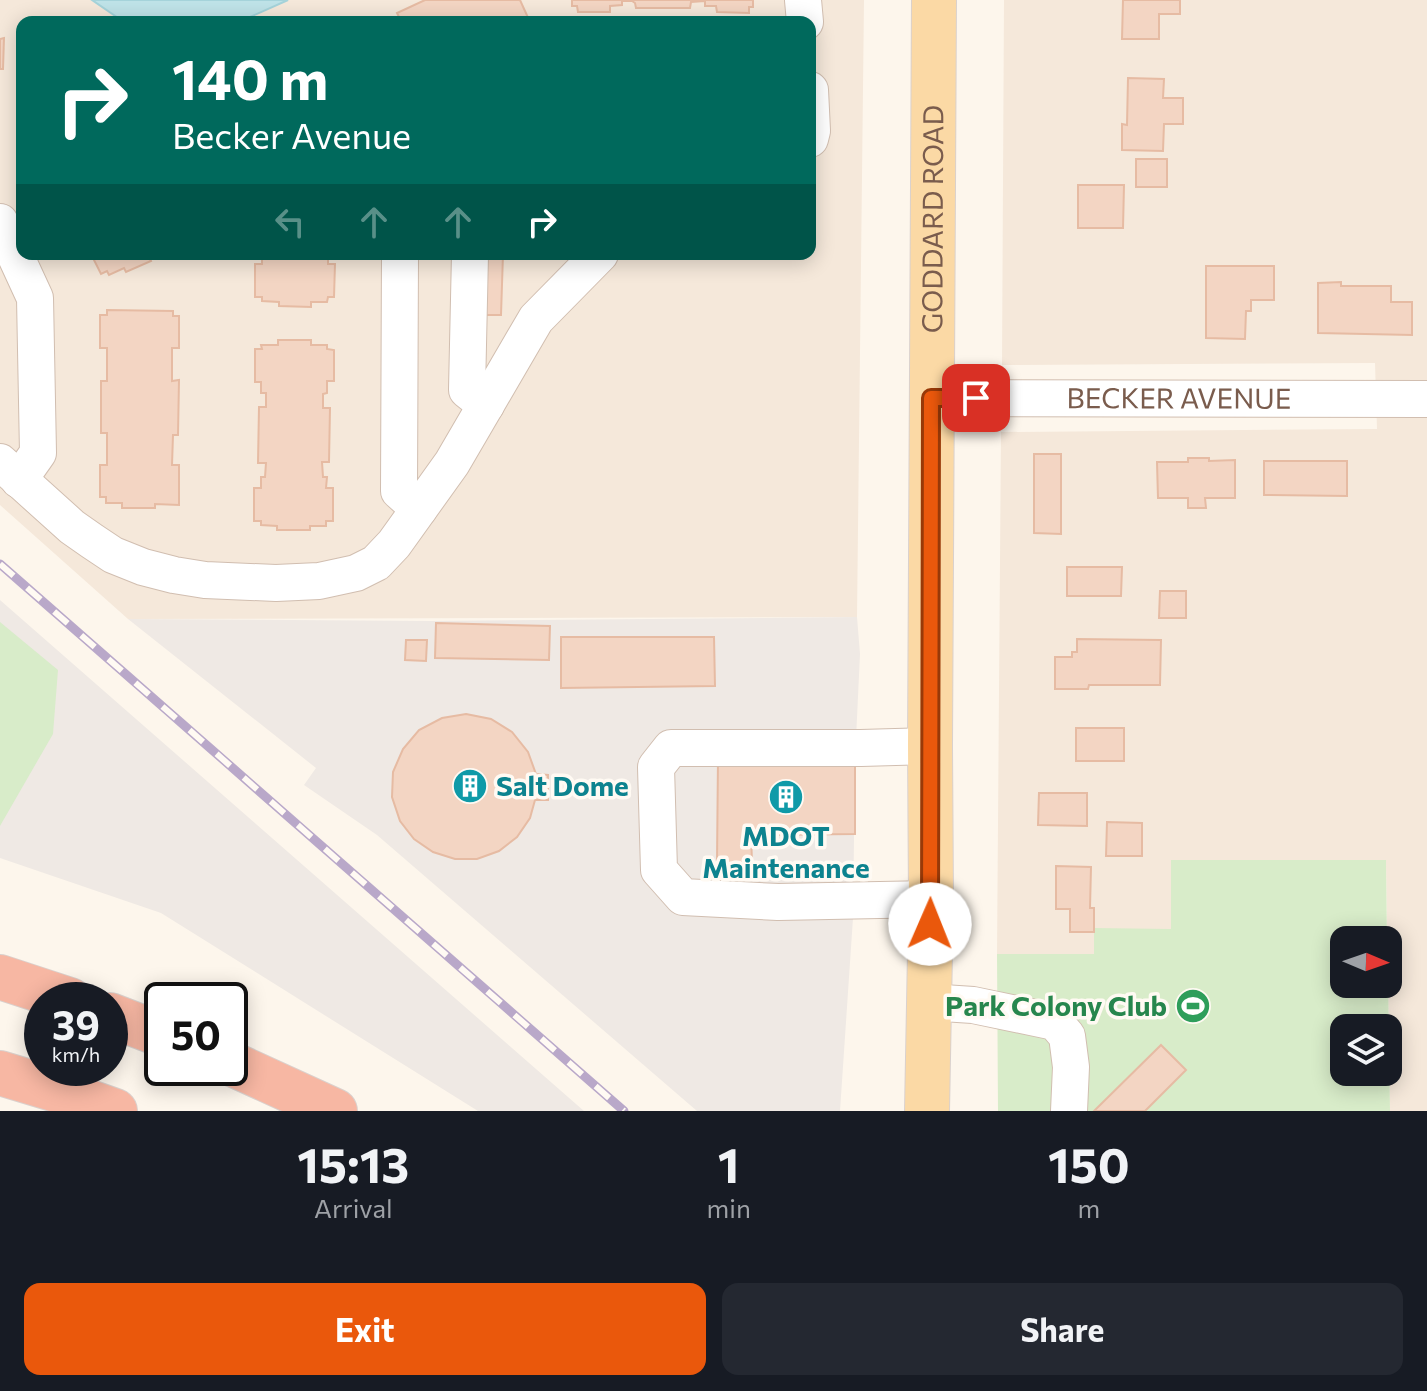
<!DOCTYPE html>
<html lang="en">
<head>
<meta charset="utf-8">
<style>
	:root { --surface:#171b24; --page:#242831; --text:#f1f3f6; --muted:#9ea1a6; --accent:#ea580c }
	body { margin:0; font-family:Commissioner,sans-serif; background:var(--page); color:var(--text); height:100vh; display:flex; flex-direction:column; font-size:30px; white-space:nowrap }
	* { box-sizing:border-box; margin:0 }
	p { font-size:26px; color:var(--muted) }
	.icon { flex:none; width:44px; height:44px; fill:none; stroke:currentColor; stroke-width:2; stroke-linecap:round; stroke-linejoin:round }
	.map { position:relative; height:1111px; overflow:hidden }
	.side { display:flex; flex-direction:column; background:var(--surface); flex:1 }
	.side>* { flex:none }
	.guide { position:absolute; left:16px; top:16px; width:800px; height:244px; border-radius:16px; box-shadow:0 4px 20px #0003; background:#00695c; color:#fff; overflow:hidden }
	.needle { width:52px; rotate:92deg }
	.tools { position:absolute; left:1330px; top:926px; display:grid; gap:16px }
	.tools a { display:grid; place-items:center; width:72px; height:72px; border-radius:16px; background:var(--surface); box-shadow:0 4px 20px #0003; font-size:40px }
	.speed { position:absolute; left:24px; top:982px; display:flex; gap:16px; font-size:40px; font-weight:700; text-align:center }
	.speed>* { display:grid; place-content:center; width:104px; height:104px; border-radius:50%; background:var(--surface); box-shadow:0 4px 20px #0003; line-height:1 }
	.speed small { font-size:20px; font-weight:400 }
	.speed .limit { border:4px solid #111; border-radius:12px; background:#fff; color:#111 }
	.pin { position:absolute; display:grid; place-items:center; width:68px; height:68px; color:#fff; margin:-34px; border-radius:16px; box-shadow:0 4px 12px #0006 }
	.me { position:absolute; width:88px; margin:-44px; rotate:1deg; stroke-linejoin:round; filter:drop-shadow(0 0 6px #0008) }
	.turn { display:flex; align-items:center; gap:28px; height:168px; padding:0 24px; font-size:36px }
	.turn .icon { width:104px; height:104px; stroke-width:2.5 }
	.turn b { display:block; font-size:56px; line-height:68px }
	.lanes { display:flex; align-items:center; height:76px; padding:0 24px; background:#0003; justify-content:center; gap:40px; direction:ltr }
	.lanes .off { opacity:.35 }
	.eta { display:flex; justify-content:space-evenly; align-items:center; height:136px; text-align:center }
	.eta b { font-size:48px; font-weight:700; line-height:56px }
	.action { display:flex; gap:16px; margin-top:auto; padding:16px 24px }
	.action a { flex:1; height:92px; border-radius:16px; background:var(--accent); color:#fff; font-size:32px; font-weight:700; line-height:92px; text-align:center }
	.action a+a { background:var(--page); color:var(--text) }
	.map>svg:first-child { display:block }
	.residential { fill:#f5e8da; fill-rule:evenodd }
	.industrial { fill:#efe9e4 }
	.green { fill:#d8ecc9; fill-rule:evenodd }
	.water { fill:#bfe3e8; stroke:#a5d3da; stroke-width:2 }
	.building { fill:#f3d5c3; stroke:#e6bba3; stroke-width:2 }
	.lines { fill:none; stroke-linecap:round; stroke-linejoin:round }
	.minor-casing { stroke:#d1beb0; stroke-width:38 }
	.major-casing { stroke:#dad1cd; stroke-width:46 }
	.highway-casing { stroke:#dad1cd; stroke-width:46 }
	.minor { stroke:#fff; stroke-width:36 }
	.major { stroke:#fbd9a5; stroke-width:44 }
	.highway { stroke:#f7b7a3; stroke-width:44 }
	.rail-casing { stroke:#b9a8c9; stroke-width:9 }
	.rail { stroke:#fffaf3; stroke-width:6; stroke-dasharray:18; stroke-linecap:butt }
	.route-casing { stroke:#983908; stroke-width:20 }
	.route { stroke:#ea580c; stroke-width:14 }
	.labels { text-anchor:middle; stroke-width:7; stroke-linejoin:round; paint-order:stroke }
	.street-label { font-size:28px; fill:#7a5c4d; stroke:#fffaf3 }
	.culture-label { font-size:28px; font-weight:bold; fill:#0d838f; stroke:#fffaf3; text-anchor:start }
	.leisure-label { font-size:28px; font-weight:bold; fill:#27864d; stroke:#fffaf3; text-anchor:end }
</style>
</head>
<body>
<div class="map">
<svg width="1427" height="1111" viewBox="0 0 1427 1111">
	<rect width="100%" height="100%" fill="#fdf6ec"/>
	<!-- residential -->
	<g class="residential">
		<path d="M0 0H864L857 617 128 619 0 505ZM22 22H810V254H22Z"/>
		<path d="M1004 0H1427V1111H1390L1386 860H1171V929H1095L1094 954H997L1001 432 1377 429 1375 363 1002 365Z"/>
	</g>
	<!-- industrial -->
	<g class="industrial">
		<path d="M0 600 584 1111H478L161 913 0 858Z"/>
		<path d="M857 617 860 654 855 760 853 918 840 1111H697L377 835 304 785 316 768 128 619 432 621Z"/>
	</g>
	<!-- green -->
	<g class="green">
		<path d="M0 622 58 670 53 734 0 826Z"/>
		<path d="M1171 860H1386L1387 940H1344V984H1388V974L1390 1111H998L997 954H1094V928L1171 929ZM1344 1028H1388V1072H1344Z"/>
	</g>
	<!-- water -->
	<path class="water" d="M92 0H288L239 22H124Z"/>
	<!-- building -->
	<g class="building">
		<path d="M425 0H520L530 22H394L400 19 397 13Z"/>
		<path d="M572 0H753V7H749V13L717 12 716 6H705V1L691 2 690 8H636L635 3 632 1H622V5L610 6V12H578L577 6H572Z"/>
		<path d="M1123 0H1180V14H1159V39H1122Z"/>
		<path d="M4 38 3 69H0V39Z"/>
		<path d="M1128 78 1164 79 1163 98H1183V124H1164L1163 151 1122 150V124L1127 125Z"/>
		<rect x="1136" y="159" width="31" height="28"/>
		<path d="M1078 185H1124L1123 228H1078Z"/>
		<path d="M91 254H156L149 257 151 261 126 272 124 268 109 275 107 271 101 274Z"/>
		<path d="M262 254H328V264H335L334 297H328L327 302H311V307L279 306V302L262 301V297H255V264H262Z"/>
		<path d="M480 254H503L501 315H478Z"/>
		<path d="M1206 266H1274V300H1251V311H1246L1245 339 1206 338Z"/>
		<path d="M1341 282V286H1391V302H1412V335L1318 333V283Z"/>
		<path d="M107 310 173 311V316H179V348H172V381L179 380 178 435H173L172 465H179V505L155 504V508H122V503H106V497H100V465H107V433H101V381H107V348H100V315H107Z"/>
		<path d="M278 340H311V345H327V349L334 350V381H327V393L323 394V408H330L329 462H322L323 477H327L326 488H333V521H326V526H310V530H277V526L261 525V521H254V488H261V477H265L266 463H258L259 407H266V393H261V382H255V349H262L261 345H278Z"/>
		<path d="M1034 454H1061V534L1034 533Z"/>
		<path d="M1188 458H1209V461L1235 460V498H1205L1206 508H1188V498H1158L1157 462H1188Z"/>
		<path d="M1264 461H1347V496L1264 495Z"/>
		<path d="M1067 567H1122L1121 596H1067Z"/>
		<path d="M1160 591H1186V618H1159Z"/>
		<path d="M436 623 550 626 549 660 435 658Z"/>
		<path d="M561 637H714L715 686 561 688Z"/>
		<path d="M1077 639 1161 640 1160 685H1089L1088 689H1055V657H1072V652H1077Z"/>
		<path d="M406 640H427L426 661 405 660Z"/>
		<path d="M466 714 491 719 512 732 528 752 536 774 548 775V800H535L530 818 517 837 499 851 477 859H455L433 852 414 839 400 821 392 797 393 772 403 749 419 730 442 718Z"/>
		<rect x="1076" y="728" width="48" height="33"/>
		<path d="M718 758 855 760V834L751 835 752 862 717 863Z"/>
		<path d="M1039 793H1087V826L1038 825Z"/>
		<path d="M1107 822 1142 823V856H1106Z"/>
		<path d="M1056 866 1091 867 1090 908H1094V932H1070V909H1056Z"/>
		<path d="M1161 1045 1186 1070 1145 1111H1094Z"/>
	</g>
	<g class="lines">
		<!-- minor casing -->
		<g class="minor-casing">
			<g id="minor">
				<path d="M803 0 805 22"/>
				<path d="M810 90 812 131 810 139"/>
				<path d="M0 222 35 298 38 453 19 480"/>
				<path d="M400 254 399 491 419 509"/>
				<path d="M470 254 467 390 486 405"/>
				<path id="s1" d="M931 398 1427 399"/>
				<path d="M0 462 72 527 92 541 113 555 143 567 174 575 205 580 276 583 319 581 356 573 376 563 394 544 452 463 536 319 600 254"/>
				<path d="M930 746 861 748H671L656 767 659 870 683 897 778 902 931 899"/>
				<path d="M928 1002 973 1005 1055 1022 1067 1036 1071 1067 1069 1111"/>
			</g>
		</g>
		<!-- major casing -->
		<g class="major-casing">
			<g id="major">
				<path id="s2" d="M927 1111 931 899 930 746 934 0"/>
			</g>
		</g>
		<!-- highway casing -->
		<g class="highway-casing">
			<g id="highway">
				<path d="M0 977 70 1000"/>
				<path d="M110 1015 162 1035"/>
				<path d="M230 1063 335 1111"/>
				<path d="M0 1073 53 1089 115 1111"/>
			</g>
		</g>
		<!-- minor -->
		<use href="#minor" class="minor"/>
		<!-- major -->
		<use href="#major" class="major"/>
		<!-- highway -->
		<use href="#highway" class="highway"/>
		<!-- rail casing -->
		<g class="rail-casing">
			<path id="rail" d="M0 564 624 1111"/>
		</g>
		<!-- rail -->
		<use href="#rail" class="rail"/>
	</g>
	<g class="lines">
		<!-- route casing -->
		<g class="route-casing">
			<path id="route" d="M930 924 931 398H976"/>
		</g>
		<!-- route -->
		<use href="#route" class="route"/>
	</g>
	<!-- icons -->
	<defs>
		<g id="building-disc" transform="scale(1.8)"><circle r="9.5" fill="#0f9aa8" stroke="#fffaf3"/><path d="M-4-6H4V6H1V3H-1V6H-4ZM-2.5-4.3h1.7v1.8h-1.7ZM.8-4.3h1.7v1.8H.8ZM-2.5-1h1.7V.8h-1.7ZM.8-1h1.7V.8H.8Z" fill="#fff"/></g>
		<g id="stadium-disc" transform="scale(1.8)"><circle r="9.5" fill="#2e9e5b" stroke="#fffaf3"/><path d="M0-5a6.5 5 0 1 0 0 10a6.5 5 0 1 0 0-10ZM-3.5-1.8h7v3.6h-7Z" fill="#fff"/></g>
	</defs>
	<g fill-rule="evenodd">
		<use href="#building-disc" x="470" y="786"/>
		<use href="#building-disc" x="786" y="797"/>
		<use href="#stadium-disc" x="1193" y="1006"/>
	</g>
	<g class="labels">
		<!-- street labels -->
		<g class="street-label">
			<text dy="10" stroke="none"><textPath href="#s2" startOffset="892">GODDARD ROAD</textPath></text>
			<text dy="10" stroke="none"><textPath href="#s1" startOffset="248">BECKER AVENUE</textPath></text>
		</g>
		<!-- culture labels -->
		<g class="culture-label">
			<text x="496" y="796">Salt Dome</text>
			<text x="786" y="846" text-anchor="middle">MDOT<tspan x="786" dy="32">Maintenance</tspan></text>
		</g>
		<!-- leisure labels -->
		<g class="leisure-label">
			<text x="1167" y="1016">Park Colony Club</text>
		</g>
	</g>
</svg>
<div class="tools">
<a><svg class="needle" viewBox="-14 -14 28 28"><path d="M0-13l5 13h-10z" fill="#e53935"/><path d="M0 13l5-13h-10z" fill="#9ea1a6"/></svg></a>
<a><svg class="icon" aria-label="layers" viewBox="0 0 24 24"><path d="M12 4l9 5-9 5-9-5zM3 14l9 5 9-5"/></svg></a>
</div>
<div class="speed"><div>39<small>km/h</small></div><div class="limit">50</div></div>
<div class="pin" style="left:976px;top:398px;background:#d93025"><svg class="icon" aria-label="arrive" viewBox="0 0 24 24"><path d="M6 21V4h12l-3 4 3 4H6"/></svg></div>
<svg class="me" style="left:930px;top:924px" viewBox="-20 -20 40 40"><circle r="19" fill="#fff"/><path d="M0-13L10 11 0 6-10 11z" fill="#ea580c"/></svg>
<div class="guide">
<div class="turn"><svg class="icon" aria-label="right" viewBox="0 0 24 24"><path d="M7 20v-9h11M14 6l5 5-5 5"/></svg><div><b>140 m</b>Becker Avenue</div></div>
<div class="lanes"><svg class="icon off" aria-label="left" viewBox="0 0 24 24"><path d="M17 20v-9H6M10 6l-5 5 5 5"/></svg><svg class="icon off" aria-label="ahead" viewBox="0 0 24 24"><path d="M12 20V5M6 11l6-6 6 6"/></svg><svg class="icon off" aria-label="ahead" viewBox="0 0 24 24"><path d="M12 20V5M6 11l6-6 6 6"/></svg><svg class="icon" aria-label="right" viewBox="0 0 24 24"><path d="M7 20v-9h11M14 6l5 5-5 5"/></svg></div>
</div>
</div>
<section class="side">
<div class="eta">
<div><b>15:13</b><p>Arrival</p></div>
<div><b>1</b><p>min</p></div>
<div><b>150</b><p>m</p></div>
</div>
<div class="action"><a>Exit</a><a>Share</a></div>
</section>
</body>
</html>
